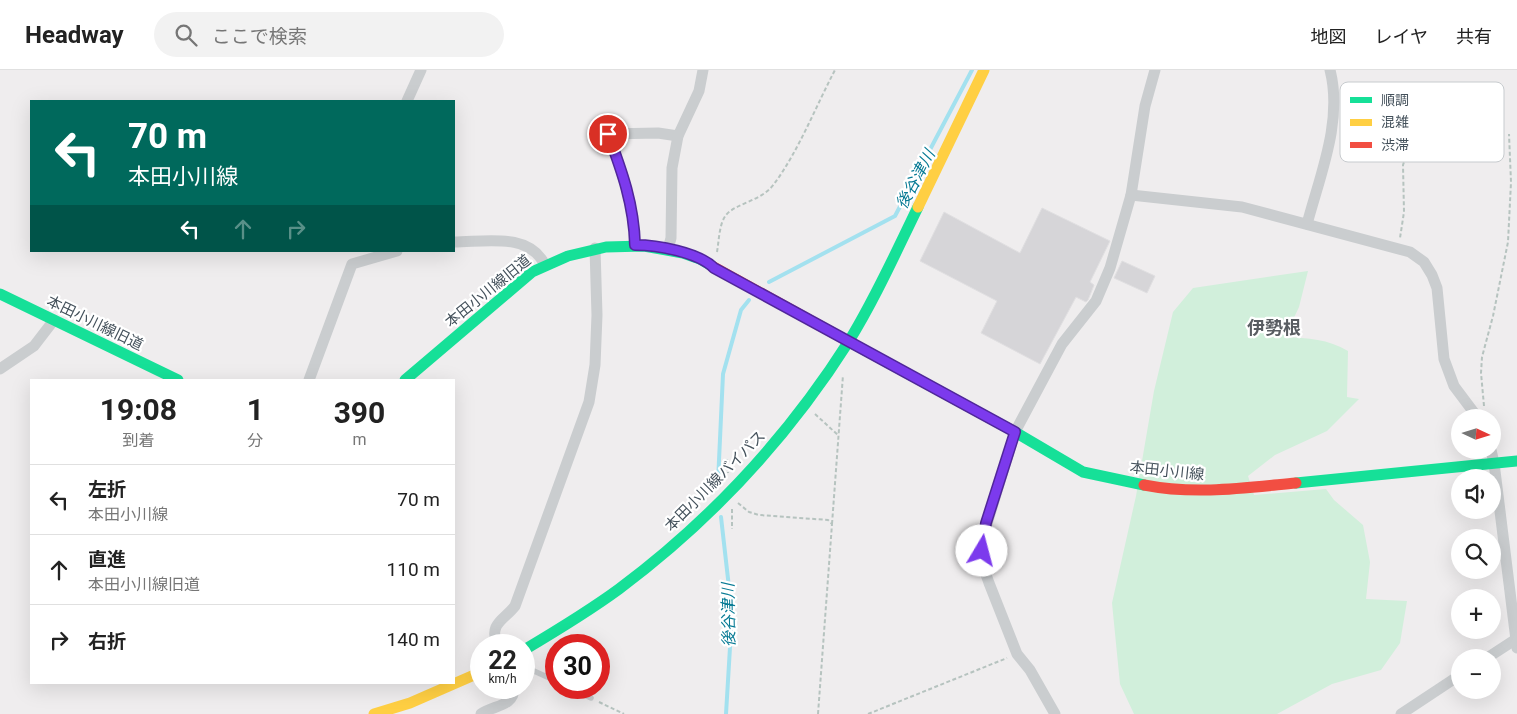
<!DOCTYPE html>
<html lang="ja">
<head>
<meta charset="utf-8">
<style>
	:root { --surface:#fff; --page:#f2f2f2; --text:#222; --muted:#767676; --line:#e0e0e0 }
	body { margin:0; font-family:Roboto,"Noto Sans JP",sans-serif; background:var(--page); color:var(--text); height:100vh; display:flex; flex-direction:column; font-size:19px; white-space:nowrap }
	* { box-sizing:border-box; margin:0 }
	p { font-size:16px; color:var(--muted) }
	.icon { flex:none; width:28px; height:28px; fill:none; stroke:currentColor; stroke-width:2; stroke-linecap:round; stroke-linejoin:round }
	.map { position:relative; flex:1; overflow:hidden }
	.panel { position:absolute; left:30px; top:309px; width:425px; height:305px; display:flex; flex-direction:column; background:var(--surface); border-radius:0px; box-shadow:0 5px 20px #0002 }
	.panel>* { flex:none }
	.banner { position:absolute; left:30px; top:30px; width:425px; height:152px; border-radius:0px; box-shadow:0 5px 20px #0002; background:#00695c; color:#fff; overflow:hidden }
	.needle { width:32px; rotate:94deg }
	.buttons { position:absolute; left:1451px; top:339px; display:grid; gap:10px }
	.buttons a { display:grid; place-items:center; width:50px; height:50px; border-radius:50%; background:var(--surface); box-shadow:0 5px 20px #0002; font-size:25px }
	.speed { position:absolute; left:470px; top:564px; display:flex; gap:10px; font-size:25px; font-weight:700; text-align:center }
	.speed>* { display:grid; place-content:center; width:65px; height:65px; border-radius:50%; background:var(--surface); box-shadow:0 5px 20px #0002; line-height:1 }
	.speed small { font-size:12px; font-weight:400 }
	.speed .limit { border:8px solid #d22; background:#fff; color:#111 }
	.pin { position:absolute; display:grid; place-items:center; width:42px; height:42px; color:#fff; margin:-21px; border:2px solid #fff; border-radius:50%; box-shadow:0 1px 5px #0007 }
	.me { position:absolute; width:55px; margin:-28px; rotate:8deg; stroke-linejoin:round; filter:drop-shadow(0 0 4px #0008) }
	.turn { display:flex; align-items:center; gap:18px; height:105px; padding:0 15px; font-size:22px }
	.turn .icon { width:65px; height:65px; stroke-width:2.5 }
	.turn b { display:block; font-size:35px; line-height:42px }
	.lanes { display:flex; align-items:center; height:48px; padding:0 15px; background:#0003; justify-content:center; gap:25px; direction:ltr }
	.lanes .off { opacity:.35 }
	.eta { display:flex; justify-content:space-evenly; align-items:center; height:85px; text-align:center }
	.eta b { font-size:30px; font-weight:700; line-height:35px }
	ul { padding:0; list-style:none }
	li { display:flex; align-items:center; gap:15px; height:70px; padding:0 15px; border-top:1px solid var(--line) }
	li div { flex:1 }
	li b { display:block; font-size:19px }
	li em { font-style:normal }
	header { display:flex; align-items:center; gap:30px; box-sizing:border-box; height:70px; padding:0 25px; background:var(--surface); border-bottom:1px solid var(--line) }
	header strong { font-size:24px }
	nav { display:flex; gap:28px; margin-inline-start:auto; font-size:18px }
	.search { width:350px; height:45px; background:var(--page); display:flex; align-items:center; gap:12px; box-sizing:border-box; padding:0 18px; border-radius:28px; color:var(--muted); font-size:19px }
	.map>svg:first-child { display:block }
	.green { fill:#d1efdb }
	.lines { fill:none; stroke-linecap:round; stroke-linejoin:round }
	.stream { stroke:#a3e1ef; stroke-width:4 }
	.building { fill:#d6d5d8; stroke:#e0dfe1 }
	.path { stroke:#b6c3bf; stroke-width:2; stroke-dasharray:4 2.5; stroke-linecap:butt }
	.lane { stroke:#cacdcf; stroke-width:5.5 }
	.street { stroke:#cacdcf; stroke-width:11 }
	.fast { stroke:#16e098; stroke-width:11 }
	.slow { stroke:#ffcf43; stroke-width:11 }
	.jam { stroke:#f24e42; stroke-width:11 }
	.route-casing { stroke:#51269a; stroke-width:12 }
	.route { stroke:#7c3aed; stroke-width:9 }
	.labels { text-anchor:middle; stroke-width:4.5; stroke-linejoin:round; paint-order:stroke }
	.street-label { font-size:15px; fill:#44515b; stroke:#fff }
	.water-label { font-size:16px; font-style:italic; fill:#087b95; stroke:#fff }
	.quarter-label { font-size:18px; font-weight:bold; fill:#595d62; stroke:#fff }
	.key { fill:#fff; stroke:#c7cbce; stroke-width:1 }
	.key-label { font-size:14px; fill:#44515b }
</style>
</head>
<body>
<header>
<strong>Headway</strong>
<div class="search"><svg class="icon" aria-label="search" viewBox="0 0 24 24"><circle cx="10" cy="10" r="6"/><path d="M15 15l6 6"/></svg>ここで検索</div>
<nav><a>地図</a><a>レイヤ</a><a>共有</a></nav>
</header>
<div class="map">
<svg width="1517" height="644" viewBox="0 0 1517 644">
	<rect width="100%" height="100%" fill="#efedee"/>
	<!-- green -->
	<path class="green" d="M1308 201 1299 237 1285 267C1308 268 1328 269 1348 281L1347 327 1359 329 1327 361 1275 385 1248 406 1254 425 1326 419 1334 430 1363 455 1370 492 1366 529 1407 531 1400 573 1381 600 1332 614 1277 644H1134L1120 614 1112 533 1136 426 1154 321 1173 242 1193 218Z"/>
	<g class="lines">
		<!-- stream -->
		<g class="stream">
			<path d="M769 212 895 146 972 0"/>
			<path d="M718 412 723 304 741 240 749 230"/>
			<path d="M721 447 732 544 726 644"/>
		</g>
	</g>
	<!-- building -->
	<g class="building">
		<path d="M1042 138 1110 171 1090 212 1094 215 1088 230 1086 232 1076 227 1040 294 981 263 997 231 920 191 944 142 1020 183Z"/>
		<path d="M1122 191 1155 206 1147 223 1114 208Z"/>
	</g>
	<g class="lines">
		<!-- path -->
		<g class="path">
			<path d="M1344 33 1371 37 1397 44 1404 39 1420 45 1403 95 1404 142 1400 168"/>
			<path d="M717 182C719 171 719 154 726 145 736 133 762 131 774 114 798 82 816 36 835 0"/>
			<path d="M1484 336 1481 303 1482 287 1493 246 1508 172 1511 112 1509 64"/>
			<path d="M815 344 839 366"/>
			<path d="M727 389 728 403"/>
			<path d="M738 433 749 442 759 445 828 450 832 454 818 644"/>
			<path d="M732 439V459"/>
			<path d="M832 454 843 305"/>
			<path d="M599 632 624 644"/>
			<path d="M868 644 1007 588"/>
		</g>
		<!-- lane -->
		<g class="lane">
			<path d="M524 603 534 601 556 611"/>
			<path d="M569 618 591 628"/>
		</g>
		<!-- street -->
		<g class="street">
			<path d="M407 31 421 0"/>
			<path d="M1131 125 1242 137 1410 182 1424 192 1432 205 1437 218 1444 289 1454 316 1478 348"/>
			<path d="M1307 154C1320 105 1343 51 1330 0"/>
			<path d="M454 172C485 172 529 162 545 195"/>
			<path d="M635 175C634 135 622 101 608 64L658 63 678 66"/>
			<path d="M668 179 671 168 672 98 678 66 699 21 703 0"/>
			<path d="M0 299 34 276 54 250"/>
			<path d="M309 310 352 194 397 181"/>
			<path d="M1491 380 1494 393 1517 578"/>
			<path d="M497 575C489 553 503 551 515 536L589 332 595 295 597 245 595 178"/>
			<path d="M1487 588 1516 569"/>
			<path d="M481 644C493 635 514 637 514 618"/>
			<path d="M1055 644 1030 600 1017 584 989 513 983 496V467L1015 362 1062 274 1096 231 1110 198 1131 125 1145 36 1155 0"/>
			<path d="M1401 644 1460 605"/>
		</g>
		<!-- fast -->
		<g class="fast">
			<path d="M0 224 178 310"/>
			<path d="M846 270 1015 362 1083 402 1144 415"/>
			<path d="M405 310 532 202 568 186 606 177 644 176 683 183 700 189 712 196"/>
			<path d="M1296 413 1517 391"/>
			<path d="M524 580C556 561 589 541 619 519 710 451 788 367 849 271 875 229 896 182 918 137"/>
		</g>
		<!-- slow -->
		<g class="slow">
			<path d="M918 137 984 0"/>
			<path d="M374 644 410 633 481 602"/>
		</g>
		<!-- jam -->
		<g class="jam">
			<path d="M712 196 846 270"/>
			<path d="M1144 415C1195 425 1244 418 1296 413"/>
		</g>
	</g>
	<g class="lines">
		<!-- route casing -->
		<g class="route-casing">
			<path id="route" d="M608 64C622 101 634 135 635 175 657 175 698 182 714 198L1015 362 986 453 982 481"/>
		</g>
		<!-- route -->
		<use href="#route" class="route"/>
	</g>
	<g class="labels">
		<!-- street labels -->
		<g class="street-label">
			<text transform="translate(488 221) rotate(-39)" y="5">本田小川線旧道</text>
			<text transform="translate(95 253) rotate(26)" y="5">本田小川線旧道</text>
			<text transform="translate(1167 401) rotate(6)" y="5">本田小川線</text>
			<text transform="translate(715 411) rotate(-45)" y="5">本田小川線バイパス</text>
		</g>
		<!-- water labels -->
		<g class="water-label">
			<text transform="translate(915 109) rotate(-62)" y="6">後谷津川</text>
			<text transform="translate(728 545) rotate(-91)" y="6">後谷津川</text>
		</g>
		<!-- quarter labels -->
		<g class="quarter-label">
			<text x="1274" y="264">伊勢根</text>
		</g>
	</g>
	<!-- legend -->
	<rect x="1340" y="12" width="164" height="80" rx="8" class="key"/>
	<rect x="1350" y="27" width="22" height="6" fill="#16e098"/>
	<rect x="1350" y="49" width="22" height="7" fill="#ffcf43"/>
	<rect x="1350" y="72" width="22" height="6" fill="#f24e42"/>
	<g class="key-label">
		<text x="1381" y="35">順調</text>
		<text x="1381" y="57">混雑</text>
		<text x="1381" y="80">渋滞</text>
	</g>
</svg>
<div class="buttons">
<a><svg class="needle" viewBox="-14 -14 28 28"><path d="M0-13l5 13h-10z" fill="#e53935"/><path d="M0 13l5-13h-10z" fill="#767676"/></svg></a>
<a><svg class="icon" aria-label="sound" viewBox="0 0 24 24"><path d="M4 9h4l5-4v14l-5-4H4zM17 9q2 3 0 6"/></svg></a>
<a><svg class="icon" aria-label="search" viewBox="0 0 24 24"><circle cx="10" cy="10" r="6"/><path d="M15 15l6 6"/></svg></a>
<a>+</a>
<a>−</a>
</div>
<div class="speed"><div>22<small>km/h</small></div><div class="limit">30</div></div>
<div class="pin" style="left:608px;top:64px;background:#d93025"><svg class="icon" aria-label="arrive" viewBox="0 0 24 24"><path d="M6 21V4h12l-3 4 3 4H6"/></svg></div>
<svg class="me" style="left:982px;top:481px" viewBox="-20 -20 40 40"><circle r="19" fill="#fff"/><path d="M0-13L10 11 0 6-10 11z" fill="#7c3aed"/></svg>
<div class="banner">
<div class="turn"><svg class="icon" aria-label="left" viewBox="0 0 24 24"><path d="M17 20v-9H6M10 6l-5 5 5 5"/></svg><div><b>70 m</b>本田小川線</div></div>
<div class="lanes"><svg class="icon" aria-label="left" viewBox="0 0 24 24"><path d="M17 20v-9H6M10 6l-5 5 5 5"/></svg><svg class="icon off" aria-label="ahead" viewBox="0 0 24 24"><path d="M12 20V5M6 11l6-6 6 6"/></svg><svg class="icon off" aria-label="right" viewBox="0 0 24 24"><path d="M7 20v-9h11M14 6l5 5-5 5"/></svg></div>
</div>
<section class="panel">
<div class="eta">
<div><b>19:08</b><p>到着</p></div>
<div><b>1</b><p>分</p></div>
<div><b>390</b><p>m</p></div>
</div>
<ul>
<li><svg class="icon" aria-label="left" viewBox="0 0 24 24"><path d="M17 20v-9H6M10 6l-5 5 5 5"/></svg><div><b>左折</b><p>本田小川線</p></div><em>70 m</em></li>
<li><svg class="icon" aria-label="ahead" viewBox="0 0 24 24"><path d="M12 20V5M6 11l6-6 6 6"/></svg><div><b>直進</b><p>本田小川線旧道</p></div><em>110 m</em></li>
<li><svg class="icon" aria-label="right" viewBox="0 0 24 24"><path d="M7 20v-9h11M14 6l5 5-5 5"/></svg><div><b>右折</b></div><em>140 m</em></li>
</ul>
</section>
</div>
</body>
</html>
